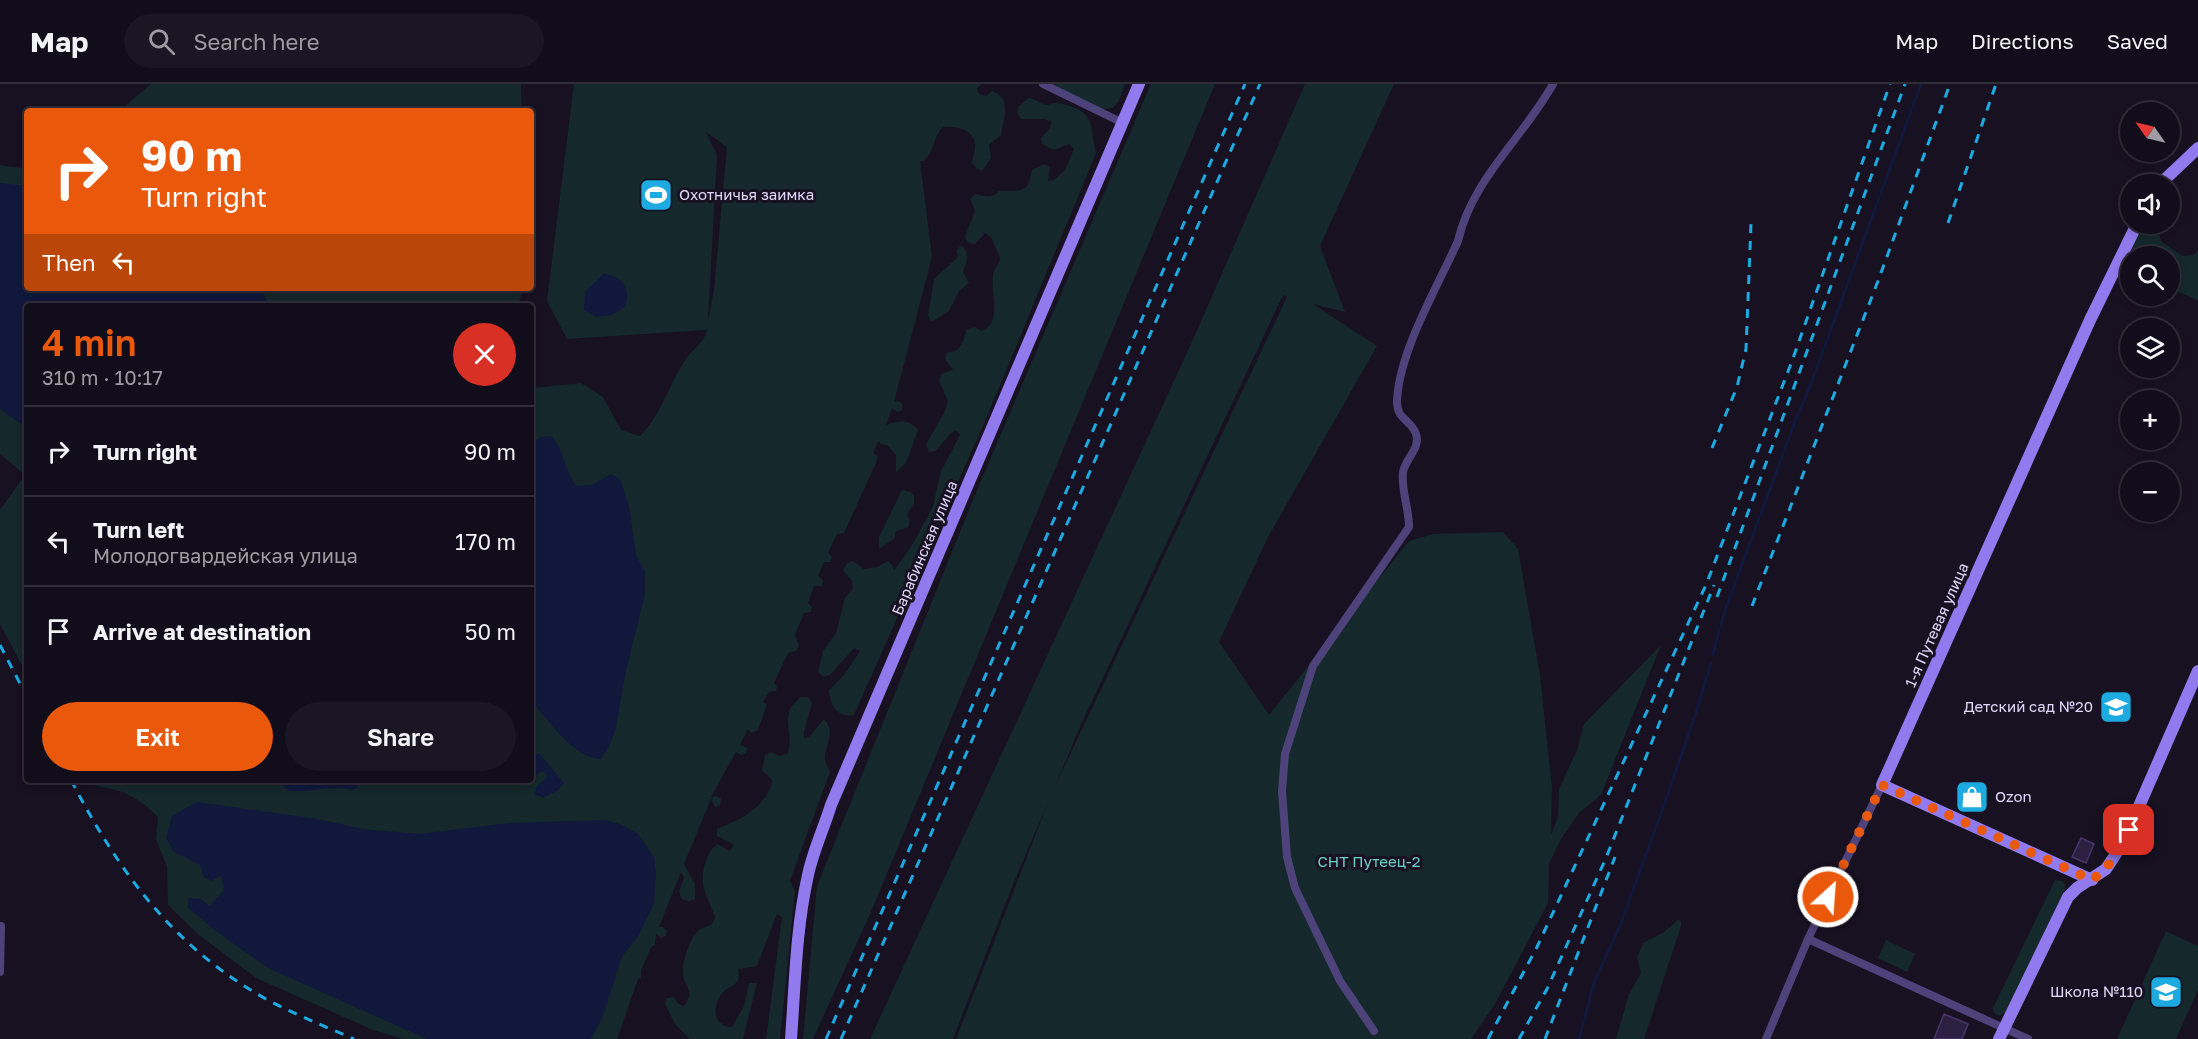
<!DOCTYPE html>
<html lang="en">
<head>
<meta charset="utf-8">
<style>
	:root { --surface:#110d1a; --page:#1a1623; --text:#f1f3f6; --muted:#9c9ca2; --line:#302d39; --accent:#ea580c }
	body { margin:0; font-family:"Golos Text",sans-serif; background:var(--page); color:var(--text); height:100vh; display:flex; flex-direction:column; font-size:22px; white-space:nowrap }
	* { box-sizing:border-box; margin:0 }
	p { font-size:20px; color:var(--muted) }
	.icon { flex:none; width:33px; height:33px; fill:none; stroke:currentColor; stroke-width:2; stroke-linecap:round; stroke-linejoin:round }
	.map { position:relative; flex:1; overflow:hidden }
	.side { position:absolute; left:24px; top:219px; width:510px; height:480px; display:flex; flex-direction:column; background:var(--surface); border-radius:6px; box-shadow:0 3px 9px #0003,0 0 0 2px var(--line) }
	.side>* { flex:none }
	.banner { position:absolute; left:24px; top:24px; width:510px; height:183px; border-radius:6px; box-shadow:0 3px 9px #0003,0 0 0 2px var(--line); background:#ea580c; color:#fff; overflow:hidden }
	.needle { width:39px; rotate:304deg }
	.tools { position:absolute; left:2120px; top:18px; display:grid; gap:12px }
	.tools a { display:grid; place-items:center; width:60px; height:60px; border-radius:50%; background:var(--surface); box-shadow:0 3px 9px #0003,0 0 0 2px var(--line); font-size:30px }
	.pin { position:absolute; display:grid; place-items:center; width:51px; height:51px; color:#fff; margin:-26px; border-radius:12px; box-shadow:0 3px 9px #0006 }
	.me { position:absolute; width:66px; margin:-33px; rotate:26deg; stroke-linejoin:round; filter:drop-shadow(0 0 4px #0008) }
	.turn { display:flex; align-items:center; gap:21px; height:126px; padding:0 18px; font-size:27px }
	.turn .icon { width:78px; height:78px; stroke-width:2.5 }
	.turn b { display:block; font-size:42px; line-height:51px }
	.then { display:flex; align-items:center; height:57px; padding:0 18px; background:#0003; gap:12px; font-size:22px }
	.round { display:grid; place-items:center; flex:none; width:63px; height:63px; border-radius:32px; background:var(--page) }
	.overview { display:flex; align-items:center; justify-content:space-between; height:102px; padding:0 18px }
	h1 { font-size:36px; font-weight:600; line-height:45px; color:var(--accent) }
	.action { display:flex; gap:12px; margin-top:auto; padding:12px 18px }
	.action a { flex:1; height:69px; border-radius:36px; background:var(--accent); color:#fff; font-size:24px; font-weight:600; line-height:69px; text-align:center }
	.action a+a { background:var(--page); color:var(--text) }
	ul { padding:0; list-style:none }
	li { display:flex; align-items:center; gap:18px; height:90px; padding:0 18px; border-top:2px solid var(--line) }
	li div { flex:1 }
	li b { display:block; font-size:22px }
	li em { font-style:normal }
	header { display:flex; align-items:center; gap:36px; box-sizing:border-box; height:84px; padding:0 30px; background:var(--surface); border-bottom:2px solid var(--line) }
	header strong { font-size:28px }
	nav { display:flex; gap:33px; margin-inline-start:auto; font-size:21px }
	.search { width:420px; height:54px; background:var(--page); display:flex; align-items:center; gap:15px; box-sizing:border-box; padding:0 21px; border-radius:33px; color:var(--muted); font-size:22px }
	.map>svg:first-child { display:block }
	.green { fill:#15282b; fill-rule:evenodd }
	.water { fill:#10183c }
	.lines { fill:none; stroke-linecap:round; stroke-linejoin:round }
	.stream { stroke:#10183c; stroke-width:3 }
	.building { fill:#2c1f41; stroke:#48346a; stroke-width:1.5 }
	.street { stroke:#4e427b; stroke-width:8 }
	.secondary { stroke:#917aee; stroke-width:12 }
	.rail { stroke:#1daae0; stroke-width:3; stroke-dasharray:9 8; stroke-linecap:butt }
	.route { stroke:#ea580c; stroke-width:10; stroke-dasharray:0 18 }
	.labels { text-anchor:middle; stroke-width:6; stroke-linejoin:round; paint-order:stroke }
	.poi-label { font-size:15px; fill:#e1d7fa; stroke:#171122; text-anchor:start }
	.street-label { font-size:15px; fill:#e1d7fa; stroke:#171122 }
	.park-label { font-size:15px; fill:#6cd1c9; stroke:#171122 }
</style>
</head>
<body>
<header>
<strong>Map</strong>
<div class="search"><svg class="icon" aria-label="search" viewBox="0 0 24 24"><circle cx="10" cy="10" r="6"/><path d="M15 15l6 6"/></svg>Search here</div>
<nav><a>Map</a><a>Directions</a><a>Saved</a></nav>
</header>
<div class="map">
<svg width="2198" height="955" viewBox="0 0 2198 955">
	<rect width="100%" height="100%" fill="#171122"/>
	<!-- green -->
	<g class="green">
		<path d="M151 0H521L522 27H119Z"/>
		<path d="M574 0H982L977 4 979 10 986 12 992 7C1012 14 1004 34 1001 51L989 61 991 74 982 87 976 84 972 78C973 73 976 64 975 59 972 44 954 42 943 43 932 54 936 65 924 77H920L932 173 894 318 899 317 903 321 902 326 897 328 892 324 886 341C898 337 908 334 918 346L906 379 896 388V371L887 361 881 360 878 357 873 369 878 372 876 379 844 449 837 450 828 469 832 472 831 478H824L818 492 823 496 822 502H814L808 519 812 523 811 528 804 529 795 551 799 561 796 567 788 569 774 599 777 602 776 607 769 608 763 618 767 620 758 646 751 649 748 645 740 661 747 664 746 669 741 671 736 668 711 713 717 712 721 715 720 721 715 723 711 715 684 780 695 800V815L688 818 681 814 679 807 684 794 681 788 659 843H663L667 846 666 852 661 854 656 850 655 861 651 863 641 887V894L638 895 617 955H403L373 946 256 894 199 851 168 821 167 783 156 755 158 733C132 708 123 707 88 700L85 696H531V302L534 304 581 299 603 313 621 346 640 352C663 329 669 298 688 272 694 264 705 257 707 246L567 255 547 217ZM706 48 727 63 714 206 708 237 717 71Z"/>
		<path d="M1050 0H1125L1119 17 1113 24 1103 25Z"/>
		<path d="M1151 0H1215L871 828 813 955H803L817 802 977 406Z"/>
		<path d="M1305 0H1394L1320 162 1345 228 1313 220 1377 262 1268 453 1219 558 1269 631 1409 457 1433 450 1503 448 1518 465 1540 591 1552 704 1551 751 1558 733 1559 705 1577 666 1584 640 1661 561 1601 711 1579 729 1561 755 1549 780 1548 819 1495 920 1471 955H956L1049 716 1012 803 953 955H870L1191 260ZM1283 211 1287 213 1056 700 1079 645Z"/>
		<path d="M1028 14C1036 14 1039 20 1046 21 1050 21 1054 18 1059 19 1096 27 1089 38 1096 69L987 333 854 631C837 634 830 621 829 606L844 591 860 567 854 564 830 591 823 593 818 588 823 567 836 549 845 514 853 504 852 497 843 486 847 479 853 477 864 485 877 483 888 477 893 482 894 487 914 458 933 422 941 387 960 351 956 346 950 350 936 367 929 368 926 360 944 329 948 317 939 297 941 290 953 286 945 275 947 268C961 270 963 256 967 245L975 243 981 247C1003 241 990 207 993 191 994 184 999 181 1000 174L991 153 985 149 975 160 968 159 965 153 975 127 970 115 975 110C985 112 992 115 999 107 1019 106 1029 111 1032 86L1044 80 1050 83 1048 97 1054 96 1065 86 1074 65 1069 60 1054 66 1042 60 1041 54 1050 44 1051 37 1044 35H1021L1017 29 1018 23Z"/>
		<path d="M0 81 27 85V204H523L518 222H27V591L0 540V426L25 391 0 370Z"/>
		<path d="M2142 140H2164L2159 148 2161 157 2182 172 2193 171 2198 167V217L2169 203V172H2130V199L2121 192 2120 184Z"/>
		<path d="M961 161C971 170 967 177 963 188L969 199 959 207 949 227 931 238 928 231 934 195 958 173 957 166Z"/>
		<path d="M902 406 909 407 914 412V419L907 430 910 437 908 443 895 448V454L879 465V453Z"/>
		<path d="M800 613H808L812 619 804 648V655L810 652 824 635C836 648 826 659 825 673 825 678 828 684 830 688L790 797 795 807 780 955H766L782 833 777 830 757 882 738 885C739 890 740 895 736 899 733 903 727 904 724 907 712 920 711 942 732 943L744 922 749 899H757L743 955H690L675 940 665 920 667 914 674 913 678 920 684 922C695 907 686 906 683 891 681 880 690 853 699 846 703 844 708 842 712 840L715 833C711 822 705 811 703 800 701 788 707 767 717 760L730 767 734 761 717 752V745C739 737 769 721 772 696L762 686 765 671 772 668 779 672 787 670C794 657 784 640 790 625 792 621 797 617 800 613Z"/>
		<path d="M2055 796 2062 797 2065 800 2064 811 2007 927 2000 932 1994 929 1993 924Z"/>
		<path d="M1678 836 1681 837V842L1644 955H1616L1629 910 1641 889 1637 874 1643 859 1664 848Z"/>
		<path d="M2166 847 2198 862V906L2176 955H2117Z"/>
		<path d="M1886 856 1915 870 1907 888 1878 874Z"/>
	</g>
	<!-- water -->
	<g class="water">
		<path d="M0 99 27 102V204H261L269 222H27V344L0 325Z"/>
		<path d="M603 190C622 191 631 204 625 223L612 231 595 233 584 226 585 208Z"/>
		<path d="M552 352C564 368 565 386 576 402L592 401 611 390 620 395 629 421 636 471 645 488V510L625 591 616 644 608 665 601 675C574 675 548 635 531 617V360L541 353Z"/>
		<path d="M540 670 564 699 558 706 543 714 535 710 537 702 548 692 542 687 531 693 533 671Z"/>
		<path d="M354 696 357 704 353 706C331 699 302 712 285 705L282 697Z"/>
		<path d="M197 718 318 735 362 745 420 750 509 739 606 736 622 741 638 750 654 773 656 789 654 819 638 853 622 872 603 932 591 955H427L268 884 213 845 188 823V814L201 815 209 822 224 806 221 792 211 797 204 793 200 781 174 768 166 754 172 732Z"/>
	</g>
	<g class="lines">
		<!-- stream -->
		<g class="stream">
			<path d="M1713 570 1724 529 1796 335 1809 305 1921 0"/>
			<path d="M1579 955 1594 899 1621 839 1660 732 1695 632 1711 579"/>
		</g>
	</g>
	<!-- building -->
	<g class="building">
		<path d="M2081 754 2094 760 2086 779 2072 773Z"/>
		<path d="M1944 930 1968 940 1962 955H1934Z"/>
	</g>
	<g class="lines">
		<!-- street -->
		<g class="street">
			<path d="M1043 0 1123 39"/>
			<path d="M1808 855 2028 955"/>
			<path d="M0 888 1 842"/>
			<path d="M1374 947 1340 897 1295 804 1287 773 1282 707 1285 670 1313 582 1409 443C1409 424 1401 407 1403 388 1405 375 1421 364 1416 350 1411 335 1396 336 1397 316 1400 265 1437 204 1458 157 1472 95 1523 54 1553 0"/>
			<path d="M1766 955 1808 855 1882 701"/>
		</g>
		<!-- secondary -->
		<g class="secondary">
			<path d="M2160 100 2198 64"/>
			<path d="M2092 796 1882 701 2090 236 2137 140"/>
			<path d="M791 955C795 900 796 844 808 791 813 767 824 744 831 721L1139 0"/>
			<path d="M1999 955 2068 813 2077 804 2106 785 2123 759 2198 587"/>
		</g>
		<!-- rail -->
		<g class="rail">
			<path d="M1948 139 1996 0"/>
			<path d="M1712 364 1737 303 1746 265 1751 140"/>
			<path d="M1717 513 1905 0"/>
			<path d="M1752 522 1878 197 1950 0"/>
			<path d="M0 561 27 613"/>
			<path d="M71 696C119 788 173 863 266 915 294 930 324 942 354 955"/>
			<path d="M826 955 1245 0"/>
			<path d="M841 955 1260 0"/>
			<path d="M1488 955 1537 863 1706 501 1792 277 1890 0"/>
			<path d="M1519 955 1547 905 1606 774 1714 501"/>
			<path d="M1545 955 1615 773"/>
		</g>
	</g>
	<g class="lines">
		<!-- route -->
		<path class="route" d="M1828 813 1882 701 2092 796 2106 785 2129 746"/>
	</g>
	<!-- icons -->
	<defs>
		<g id="stadium-square" transform="scale(1.725)"><rect x="-9" y="-9" width="18" height="18" rx="4" fill="#1daae0" stroke="#171122"/><path d="M0-5a6.5 5 0 1 0 0 10a6.5 5 0 1 0 0-10ZM-3.5-1.8h7v3.6h-7Z" fill="#fff"/></g>
		<g id="school-square" transform="scale(1.725)"><rect x="-9" y="-9" width="18" height="18" rx="4" fill="#1daae0" stroke="#171122"/><path d="M0-5L7-2L0 1L-7-2ZM-4 1L0 2.5L4 1V4Q0 6-4 4Z" fill="#fff"/></g>
		<g id="shop-square" transform="scale(1.725)"><rect x="-9" y="-9" width="18" height="18" rx="4" fill="#1daae0" stroke="#171122"/><path d="M-5-2.5h2.3a2.7 3.5 0 0 1 5.4 0H5L5.5 6h-11ZM-1.5-2.5h3a1.5 2.3 0 0 0-3 0Z" fill="#fff"/></g>
	</defs>
	<g fill-rule="evenodd">
		<use href="#stadium-square" x="656" y="111"/>
		<use href="#school-square" x="2116" y="623"/>
		<use href="#shop-square" x="1972" y="713"/>
		<use href="#school-square" x="2166" y="908"/>
	</g>
	<g class="labels">
		<!-- poi labels -->
		<g class="poi-label">
			<text x="679" y="116">Охотничья заимка</text>
			<text x="2093" y="628" text-anchor="end">Детский сад №20</text>
			<text x="1995" y="718">Ozon</text>
			<text x="2143" y="913" text-anchor="end">Школа №110</text>
		</g>
		<!-- street labels -->
		<g class="street-label">
			<text transform="translate(925 464) rotate(-67)" y="5">Барабинская улица</text>
			<text transform="translate(1937 541) rotate(-66)" y="5">1-я Путевая улица</text>
		</g>
		<!-- park labels -->
		<g class="park-label">
			<text x="1369" y="783">СНТ Путеец-2</text>
		</g>
	</g>
</svg>
<div class="tools">
<a><svg class="needle" viewBox="-14 -14 28 28"><path d="M0-13l5 13h-10z" fill="#e53935"/><path d="M0 13l5-13h-10z" fill="#9c9ca2"/></svg></a>
<a><svg class="icon" aria-label="sound" viewBox="0 0 24 24"><path d="M4 9h4l5-4v14l-5-4H4zM17 9q2 3 0 6"/></svg></a>
<a><svg class="icon" aria-label="search" viewBox="0 0 24 24"><circle cx="10" cy="10" r="6"/><path d="M15 15l6 6"/></svg></a>
<a><svg class="icon" aria-label="layers" viewBox="0 0 24 24"><path d="M12 4l9 5-9 5-9-5zM3 14l9 5 9-5"/></svg></a>
<a>+</a>
<a>−</a>
</div>
<div class="pin" style="left:2129px;top:746px;background:#d93025"><svg class="icon" aria-label="arrive" viewBox="0 0 24 24"><path d="M6 21V4h12l-3 4 3 4H6"/></svg></div>
<svg class="me" style="left:1828px;top:813px" viewBox="-20 -20 40 40"><circle r="17" fill="#ea580c" stroke="#fff" stroke-width="3"/><path d="M0-11L8 9 0 5-8 9z" fill="#fff"/></svg>
<div class="banner">
<div class="turn"><svg class="icon" aria-label="right" viewBox="0 0 24 24"><path d="M7 20v-9h11M14 6l5 5-5 5"/></svg><div><b>90 m</b>Turn right</div></div>
<div class="then">Then<svg class="icon" aria-label="left" viewBox="0 0 24 24"><path d="M17 20v-9H6M10 6l-5 5 5 5"/></svg></div>
</div>
<section class="side">
<div class="overview"><div><h1>4 min</h1><p>310 m · 10:17</p></div><a class="round" style="background:#d93025;color:#fff"><svg class="icon" aria-label="close" viewBox="0 0 24 24"><path d="M6 6l12 12M18 6L6 18"/></svg></a></div>
<ul>
<li><svg class="icon" aria-label="right" viewBox="0 0 24 24"><path d="M7 20v-9h11M14 6l5 5-5 5"/></svg><div><b>Turn right</b></div><em>90 m</em></li>
<li><svg class="icon" aria-label="left" viewBox="0 0 24 24"><path d="M17 20v-9H6M10 6l-5 5 5 5"/></svg><div><b>Turn left</b><p>Молодогвардейская улица</p></div><em>170 m</em></li>
<li><svg class="icon" aria-label="arrive" viewBox="0 0 24 24"><path d="M6 21V4h12l-3 4 3 4H6"/></svg><div><b>Arrive at destination</b></div><em>50 m</em></li>
</ul>
<div class="action"><a>Exit</a><a>Share</a></div>
</section>
</div>
</body>
</html>
